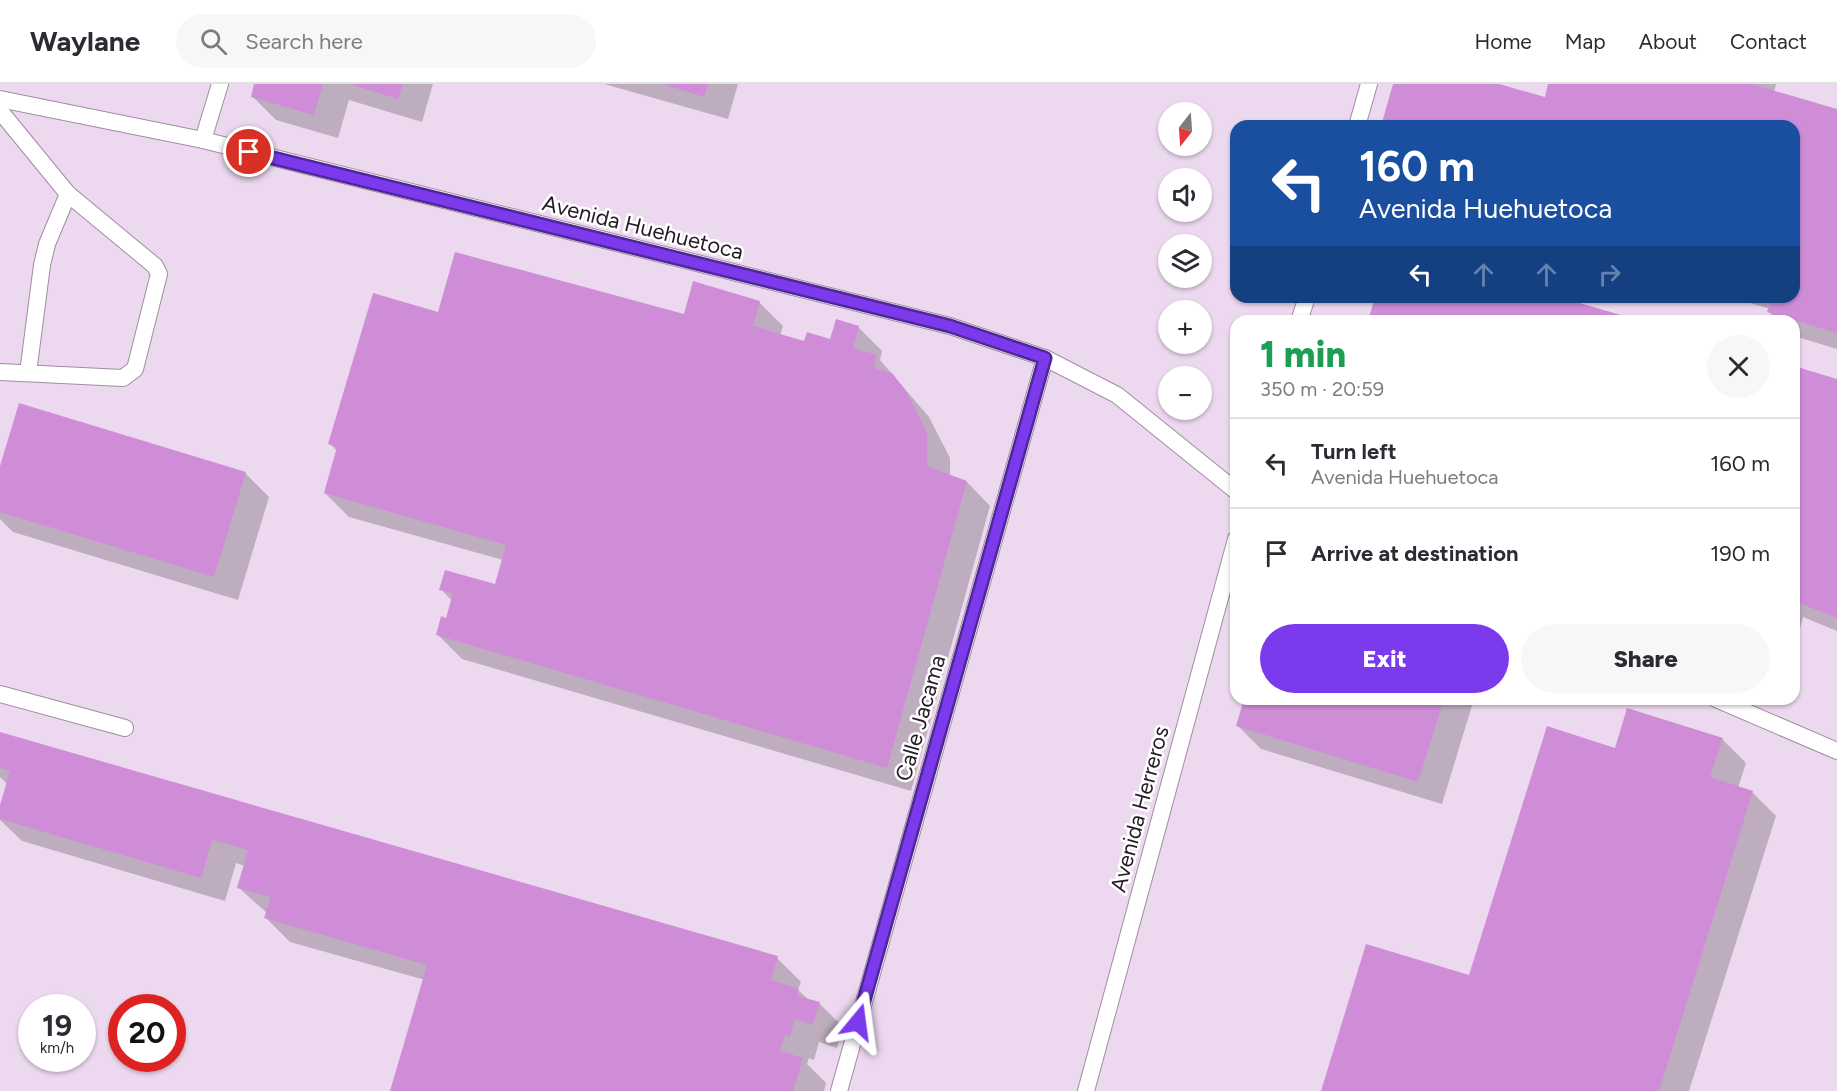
<!DOCTYPE html>
<html lang="en">
<head>
<meta charset="utf-8">
<style>
	:root { --surface:#fff; --page:#f7f7f7; --text:#2b2b33; --muted:#7c7c81; --line:#e1e1e2; --accent:#7c3aed }
	body { margin:0; font-family:Figtree,sans-serif; background:var(--page); color:var(--text); height:100vh; display:flex; flex-direction:column; font-size:22px; white-space:nowrap }
	* { box-sizing:border-box; margin:0 }
	p { font-size:20px; color:var(--muted) }
	.icon { flex:none; width:33px; height:33px; fill:none; stroke:currentColor; stroke-width:2; stroke-linecap:round; stroke-linejoin:round }
	.map { position:relative; flex:1; overflow:hidden }
	.details { position:absolute; left:1230px; top:231px; width:570px; height:390px; display:flex; flex-direction:column; background:var(--surface); border-radius:18px; box-shadow:0 2px 4px #0004 }
	.details>* { flex:none }
	.guide { position:absolute; left:1230px; top:36px; width:570px; height:183px; border-radius:18px; box-shadow:0 2px 4px #0004; background:#1a4fa0; color:#fff; overflow:hidden }
	.needle { width:39px; rotate:197deg }
	.fabs { position:absolute; left:1158px; top:18px; display:grid; gap:12px }
	.fabs a { display:grid; place-items:center; width:54px; height:54px; border-radius:50%; background:var(--surface); box-shadow:0 2px 4px #0004; font-size:30px }
	.speed { position:absolute; left:18px; top:910px; display:flex; gap:12px; font-size:30px; font-weight:700; text-align:center }
	.speed>* { display:grid; place-content:center; width:78px; height:78px; border-radius:50%; background:var(--surface); box-shadow:0 2px 4px #0004; line-height:1 }
	.speed small { font-size:15px; font-weight:400 }
	.speed .limit { border:9px solid #d22; background:#fff; color:#111 }
	.pin { position:absolute; display:grid; place-items:center; width:51px; height:51px; color:#fff; margin:-26px; border:3px solid #fff; border-radius:50%; box-shadow:0 2px 6px #0007 }
	.me { position:absolute; width:66px; margin:-33px; rotate:16deg; stroke-linejoin:round; filter:drop-shadow(0 0 4px #0008) }
	.turn { display:flex; align-items:center; gap:21px; height:126px; padding:0 30px; font-size:27px }
	.turn .icon { width:78px; height:78px; stroke-width:2.5 }
	.turn b { display:block; font-size:42px; line-height:51px }
	.lanes { display:flex; align-items:center; height:57px; padding:0 30px; background:#0003; justify-content:center; gap:30px; direction:ltr }
	.lanes .off { opacity:.35 }
	.round { display:grid; place-items:center; flex:none; width:63px; height:63px; border-radius:32px; background:var(--page) }
	.headline { display:flex; align-items:center; justify-content:space-between; height:102px; padding:0 30px }
	h1 { font-size:36px; font-weight:800; line-height:45px; color:#1e9e55 }
	.cta { display:flex; gap:12px; margin-top:auto; padding:12px 30px }
	.cta a { flex:1; height:69px; border-radius:36px; background:var(--accent); color:#fff; font-size:24px; font-weight:800; line-height:69px; text-align:center }
	.cta a+a { background:var(--page); color:var(--text) }
	ul { padding:0; list-style:none }
	li { display:flex; align-items:center; gap:18px; height:90px; padding:0 30px; border-top:2px solid var(--line) }
	li div { flex:1 }
	li b { display:block; font-size:22px }
	li em { font-style:normal }
	header { display:flex; align-items:center; gap:36px; box-sizing:border-box; height:84px; padding:0 30px; background:var(--surface); border-bottom:2px solid var(--line) }
	header strong { font-size:28px }
	nav { display:flex; gap:33px; margin-inline-start:auto; font-size:21px }
	.search { width:420px; height:54px; background:var(--page); display:flex; align-items:center; gap:15px; box-sizing:border-box; padding:0 21px; border-radius:33px; color:var(--muted); font-size:22px }
	.map>svg:first-child { display:block }
	.shadow { fill:#0003 }
	.building { fill:#cf8dd8 }
	.lines { fill:none; stroke-linecap:round; stroke-linejoin:round }
	.lane-casing { stroke:#a08da2; stroke-width:18 }
	.lane { stroke:#fff; stroke-width:16 }
	.route-casing { stroke:#51269a; stroke-width:15 }
	.route { stroke:#7c3aed; stroke-width:10 }
	.labels { text-anchor:middle; stroke-width:5; stroke-linejoin:round; paint-order:stroke }
	.street-label { font-size:22px; fill:#241c24; stroke:#fff }
</style>
</head>
<body>
<header>
<strong>Waylane</strong>
<div class="search"><svg class="icon" aria-label="search" viewBox="0 0 24 24"><circle cx="10" cy="10" r="6"/><path d="M15 15l6 6"/></svg>Search here</div>
<nav><a>Home</a><a>Map</a><a>About</a><a>Contact</a></nav>
</header>
<div class="map">
<svg width="1837" height="1007" viewBox="0 0 1837 1007">
	<rect width="100%" height="100%" fill="#edd9ef"/>
	<!-- shadow -->
	<g class="shadow">
		<path d="M256 0H433L422 38 349 16 338 54 276 36 253 13Z"/>
		<path d="M604 0H738L728 35Z"/>
		<path d="M1395 0H1494L1546 15 1550 0H1776L1774 8 1837 26V265L1794 252V237H1778L1769 228 1770 225 1730 213H1794V42H1383Z"/>
		<path d="M1377 213H1553L1635 237H1370Z"/>
		<path d="M759 218 783 242 780 252 805 259 831 257 858 243 882 267 880 276 929 333 950 374V392L967 398 990 422 911 707 462 575 438 551 447 536 452 517 441 505 496 502 503 476 349 433 325 409 338 368 330 360 439 229 685 232Z"/>
		<path d="M1794 284 1837 297V547L1803 533 1797 556 1794 555Z"/>
		<path d="M0 387 245 389 269 413 238 516 13 448 0 435Z"/>
		<path d="M1245 615H1474L1442 720 1261 665 1237 641Z"/>
		<path d="M0 649 777 874 801 898 798 906 809 916 819 919 843 943 837 964 819 958 814 976 809 974 807 980 826 999 824 1007H392L425 896 290 858 266 834 267 829 239 804 245 782 236 779 225 817 22 757 0 736 7 700 0 693Z"/>
		<path d="M1722 655 1746 679 1738 704 1752 708 1776 732 1689 1007H1323L1470 893 1616 665Z"/>
	</g>
	<!-- building -->
	<g class="building">
		<path d="M254 0H323L314 31 251 13Z"/>
		<path d="M350 0H403L398 15Z"/>
		<path d="M663 0H708L704 13Z"/>
		<path d="M1393 0H1499L1545 13 1548 0H1751L1837 25V249L1767 228 1772 213H1794V42H1381Z"/>
		<path d="M455 168 684 230 693 197 760 217 753 242 804 257 807 248 830 255 836 235 859 242 853 264 877 271 874 284 892 289 906 307 927 349V382L967 397 887 684 436 551 441 532 446 534 453 509 439 506 445 486 495 500 506 461 324 409 337 363 328 360 373 209 438 228Z"/>
		<path d="M1375 213H1559L1638 236 1368 237Z"/>
		<path d="M1794 282 1837 295V534L1794 517Z"/>
		<path d="M19 319 246 388 214 493 0 428V382Z"/>
		<path d="M1244 615H1444L1418 698 1236 642Z"/>
		<path d="M1627 624 1723 654 1710 693 1753 707 1659 1007H1321L1366 860 1469 891 1547 642 1615 664Z"/>
		<path d="M0 648 778 872 771 896 799 905 797 912 820 918 813 941 795 935 790 953 785 951 780 967 803 974 793 1007H390L427 881 264 834 271 813 237 804 248 766 212 756 201 794 0 735V721L10 687 0 684Z"/>
	</g>
	<g class="lines">
		<!-- lane casing -->
		<g class="lane-casing">
			<g id="lane">
				<path d="M0 15 203 56 950 242 1045 274 1117 311 1236 407"/>
				<path d="M0 27 68 110 155 182 159 190 135 285 123 294 0 288"/>
				<path d="M1357 42 1369 0"/>
				<path d="M203 56 220 0"/>
				<path d="M1299 237 1307 213"/>
				<path d="M28 289 42 181 47 160 68 110"/>
				<path d="M0 610 125 644"/>
				<path d="M1716 615 1837 667"/>
				<path d="M839 1007 1045 274"/>
				<path d="M1086 1007 1236 455"/>
			</g>
		</g>
		<!-- lane -->
		<use href="#lane" class="lane"/>
	</g>
	<g class="lines">
		<!-- route casing -->
		<g class="route-casing">
			<path id="route" d="M249 68 950 242 1045 274 858 938"/>
		</g>
		<!-- route -->
		<use href="#route" class="route"/>
	</g>
	<g class="labels">
		<!-- street labels -->
		<g class="street-label">
			<text transform="translate(643 143) rotate(14)" y="8">Avenida Huehuetoca</text>
			<text transform="translate(920 634) rotate(-74)" y="8">Calle Jacama</text>
			<text transform="translate(1139 725) rotate(-75)" y="8">Avenida Herreros</text>
		</g>
	</g>
</svg>
<div class="fabs">
<a><svg class="needle" viewBox="-14 -14 28 28"><path d="M0-13l5 13h-10z" fill="#e53935"/><path d="M0 13l5-13h-10z" fill="#7c7c81"/></svg></a>
<a><svg class="icon" aria-label="sound" viewBox="0 0 24 24"><path d="M4 9h4l5-4v14l-5-4H4zM17 9q2 3 0 6"/></svg></a>
<a><svg class="icon" aria-label="layers" viewBox="0 0 24 24"><path d="M12 4l9 5-9 5-9-5zM3 14l9 5 9-5"/></svg></a>
<a>+</a>
<a>−</a>
</div>
<div class="speed"><div>19<small>km/h</small></div><div class="limit">20</div></div>
<div class="pin" style="left:249px;top:68px;background:#d93025"><svg class="icon" aria-label="arrive" viewBox="0 0 24 24"><path d="M6 21V4h12l-3 4 3 4H6"/></svg></div>
<svg class="me" style="left:858px;top:938px" viewBox="-20 -20 40 40"><path d="M0-17L14 15 0 8-14 15z" fill="#7c3aed" stroke="#fff" stroke-width="4"/></svg>
<div class="guide">
<div class="turn"><svg class="icon" aria-label="left" viewBox="0 0 24 24"><path d="M17 20v-9H6M10 6l-5 5 5 5"/></svg><div><b>160 m</b>Avenida Huehuetoca</div></div>
<div class="lanes"><svg class="icon" aria-label="left" viewBox="0 0 24 24"><path d="M17 20v-9H6M10 6l-5 5 5 5"/></svg><svg class="icon off" aria-label="ahead" viewBox="0 0 24 24"><path d="M12 20V5M6 11l6-6 6 6"/></svg><svg class="icon off" aria-label="ahead" viewBox="0 0 24 24"><path d="M12 20V5M6 11l6-6 6 6"/></svg><svg class="icon off" aria-label="right" viewBox="0 0 24 24"><path d="M7 20v-9h11M14 6l5 5-5 5"/></svg></div>
</div>
<section class="details">
<div class="headline"><div><h1>1 min</h1><p>350 m · 20:59</p></div><a class="round"><svg class="icon" aria-label="close" viewBox="0 0 24 24"><path d="M6 6l12 12M18 6L6 18"/></svg></a></div>
<ul>
<li><svg class="icon" aria-label="left" viewBox="0 0 24 24"><path d="M17 20v-9H6M10 6l-5 5 5 5"/></svg><div><b>Turn left</b><p>Avenida Huehuetoca</p></div><em>160 m</em></li>
<li><svg class="icon" aria-label="arrive" viewBox="0 0 24 24"><path d="M6 21V4h12l-3 4 3 4H6"/></svg><div><b>Arrive at destination</b></div><em>190 m</em></li>
</ul>
<div class="cta"><a>Exit</a><a>Share</a></div>
</section>
</div>
</body>
</html>
